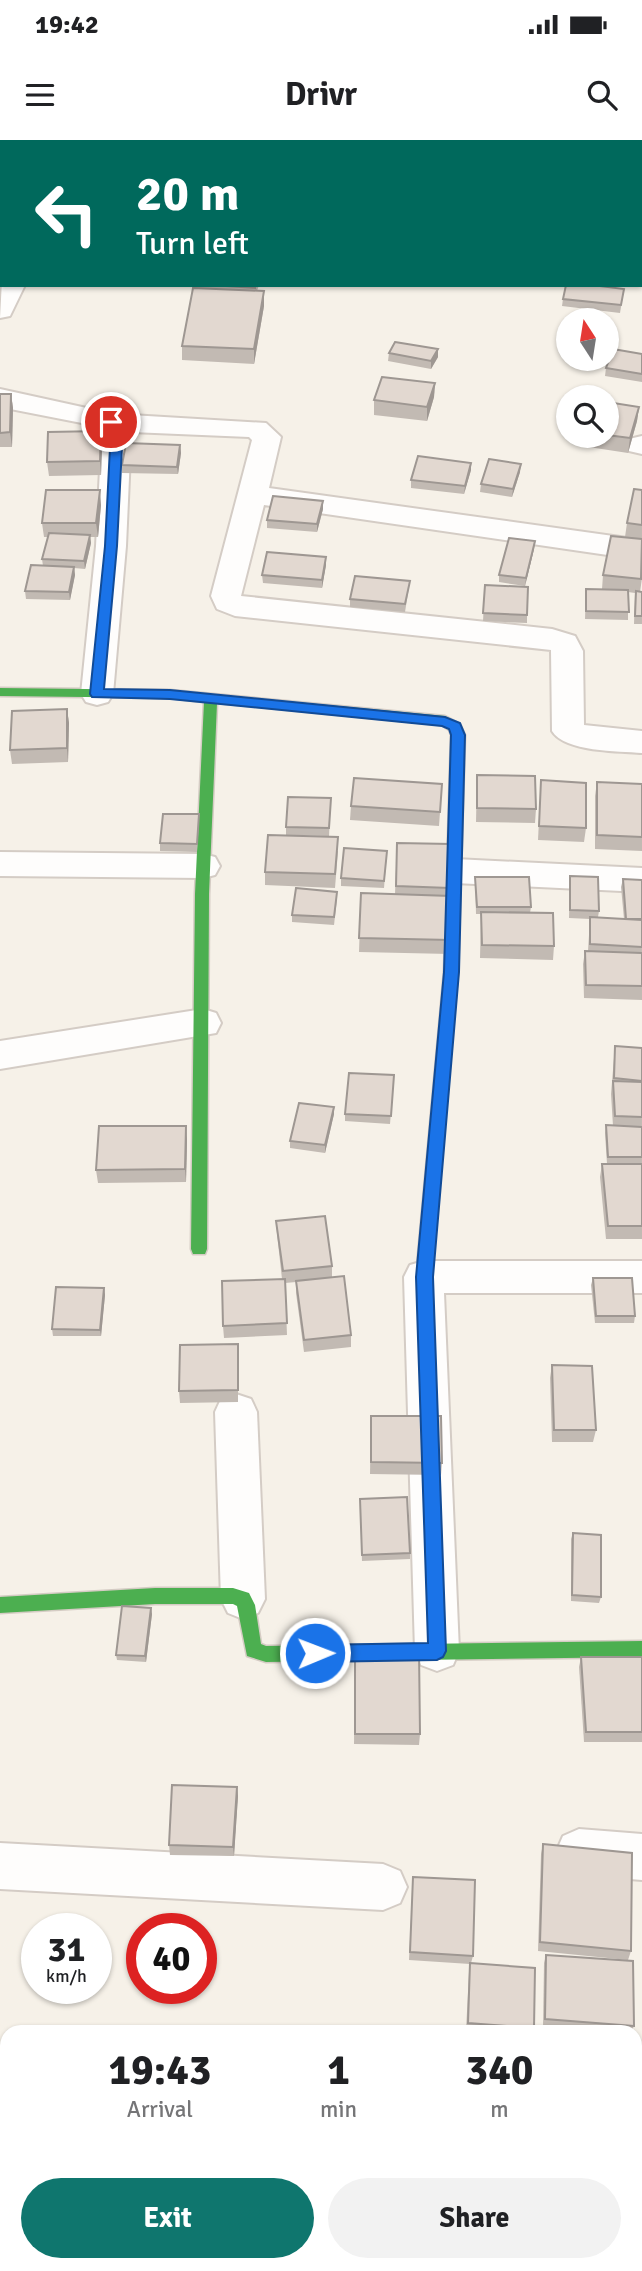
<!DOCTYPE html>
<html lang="en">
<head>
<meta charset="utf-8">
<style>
	:root { --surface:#fff; --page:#f2f2f2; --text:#202124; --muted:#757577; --accent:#0f766e }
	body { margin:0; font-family:Signika,sans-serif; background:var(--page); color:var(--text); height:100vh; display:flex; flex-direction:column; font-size:26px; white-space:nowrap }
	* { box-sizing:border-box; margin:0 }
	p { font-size:23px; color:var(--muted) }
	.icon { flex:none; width:38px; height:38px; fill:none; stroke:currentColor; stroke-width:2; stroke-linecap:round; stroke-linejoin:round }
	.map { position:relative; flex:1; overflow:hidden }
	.details { position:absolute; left:0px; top:1885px; width:642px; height:247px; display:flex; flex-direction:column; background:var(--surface); border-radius:21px 21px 0 0; box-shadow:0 2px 5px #0004 }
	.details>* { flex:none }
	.banner { position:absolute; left:0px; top:0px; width:642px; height:147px; box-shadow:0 2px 5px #0004; background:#00695c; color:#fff; overflow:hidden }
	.needle { width:46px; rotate:348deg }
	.buttons { position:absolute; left:556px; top:168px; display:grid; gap:14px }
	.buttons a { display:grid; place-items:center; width:63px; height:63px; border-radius:50%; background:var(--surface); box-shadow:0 2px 5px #0004; font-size:35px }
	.speed { position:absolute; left:21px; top:1773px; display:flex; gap:14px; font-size:35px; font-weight:700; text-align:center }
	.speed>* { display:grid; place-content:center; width:91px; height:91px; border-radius:50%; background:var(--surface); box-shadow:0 2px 5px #0004; line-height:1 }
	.speed small { font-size:18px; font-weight:400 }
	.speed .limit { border:10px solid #d22; background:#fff; color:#111 }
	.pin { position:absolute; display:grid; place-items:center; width:60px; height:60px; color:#fff; margin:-30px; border:4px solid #fff; border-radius:50%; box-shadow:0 2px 7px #0007 }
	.me { position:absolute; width:77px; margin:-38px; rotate:89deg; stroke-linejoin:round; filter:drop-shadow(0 0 5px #0008) }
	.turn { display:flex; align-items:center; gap:24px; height:147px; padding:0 21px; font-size:32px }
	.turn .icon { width:91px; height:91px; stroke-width:2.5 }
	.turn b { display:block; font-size:49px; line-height:60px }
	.eta { display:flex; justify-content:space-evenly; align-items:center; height:119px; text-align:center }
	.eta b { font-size:42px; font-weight:700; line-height:49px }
	.cta { display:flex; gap:14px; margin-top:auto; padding:14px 21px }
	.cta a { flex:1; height:80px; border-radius:42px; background:var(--accent); color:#fff; font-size:28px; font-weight:700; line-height:80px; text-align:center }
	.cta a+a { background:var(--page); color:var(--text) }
	.status { display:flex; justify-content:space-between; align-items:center; height:49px; padding:0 35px; background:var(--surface); direction:ltr }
	.status svg { height:19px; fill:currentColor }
	header { display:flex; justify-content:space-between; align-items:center; height:91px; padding:0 21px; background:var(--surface); font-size:32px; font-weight:700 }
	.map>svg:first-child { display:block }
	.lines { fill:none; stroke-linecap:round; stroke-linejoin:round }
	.street-casing { stroke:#d4ccc5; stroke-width:4 }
	.fast-casing { stroke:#d5ccc4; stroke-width:3 }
	.street { fill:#fefdfc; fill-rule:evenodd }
	.fast { fill:#4caf50; fill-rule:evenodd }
	.wall { fill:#c2bab3 }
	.shaded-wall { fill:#9e9792 }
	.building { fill:#e2d8d0; stroke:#9e9792; stroke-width:2 }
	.route { fill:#1a73e8; stroke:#114b97; stroke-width:2 }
</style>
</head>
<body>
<div class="status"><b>19:42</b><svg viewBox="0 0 49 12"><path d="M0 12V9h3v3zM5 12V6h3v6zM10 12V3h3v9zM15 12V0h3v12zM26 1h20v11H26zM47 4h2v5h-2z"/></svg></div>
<header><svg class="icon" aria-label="menu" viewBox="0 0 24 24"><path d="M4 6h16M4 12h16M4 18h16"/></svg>Drivr<svg class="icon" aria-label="search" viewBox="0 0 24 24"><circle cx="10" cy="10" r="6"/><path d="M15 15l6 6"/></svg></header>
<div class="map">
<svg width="642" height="2131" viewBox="0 0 642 2131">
	<rect width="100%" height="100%" fill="#f6f1e8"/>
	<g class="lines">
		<!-- street casing -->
		<g class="street-casing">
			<g id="street">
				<path d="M0 0H14L2 2 0 9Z"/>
				<path d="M96 0H122L96 2Z"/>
				<path d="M2 140V145H25L10 176 0 178Z"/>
				<path d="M0 249 114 274 266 283 281 297 269 348 642 400V420L264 365 241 456 552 489 575 496 583 511 584 585 642 591V613C618 611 565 612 552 591L551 510 235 476 217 469 211 456 252 300 249 297 131 292 126 406 113 554 108 562 97 565 86 562 81 554 96 406 102 291 92 285 0 267Z"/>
				<path d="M642 296V314L629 311 625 305 629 299Z"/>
				<path d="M0 712 203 714 215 717 220 726 215 735 203 738 0 736Z"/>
				<path d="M455 719 642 728V752L455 743 443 740 438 731 443 722Z"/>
				<path d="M203 869 216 873 221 883 216 893 0 929V901Z"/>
				<path d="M424 1121H642V1153H444L459 1511 453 1525 437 1531 421 1525 415 1511 404 1137 410 1125Z"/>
				<path d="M236 1254 251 1259 257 1272 265 1459 258 1473 243 1479 228 1473 221 1459 215 1272 221 1259Z"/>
				<path d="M579 1689 642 1694V1740L579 1735 563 1728 556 1712 563 1696Z"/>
				<path d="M0 1703 383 1724 400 1731 407 1747 400 1763 383 1770 0 1749Z"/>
			</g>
		</g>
		<!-- fast casing -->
		<g class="fast-casing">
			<g id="fast">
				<path d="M0 548 170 550 445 576 460 584 465 595 458 832 430 1142H418L416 1137 444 832 451 595 449 590 442 585 217 563 209 754 207 1109 205 1114H193L191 1109 195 754 204 562 170 558 0 556Z"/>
				<path d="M155 1448H233L249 1453 255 1465 261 1504 266 1506 642 1501V1517L266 1522 247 1516 237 1466 233 1464H155L0 1473V1457Z"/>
			</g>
		</g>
		<!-- street -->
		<use href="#street" class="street"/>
		<!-- fast -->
		<use href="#fast" class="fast"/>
	</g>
	<!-- wall -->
	<g class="wall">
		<path d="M194 145H259L257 151 264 166 254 224 182 220V206Z"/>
		<path d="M624 149 620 173 562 166 563 159Z"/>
		<path d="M438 209V217L431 229 388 221 389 213Z"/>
		<path d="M642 214V242L605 236 606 228Z"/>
		<path d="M435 243 434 257 427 281 374 275V260Z"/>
		<path d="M0 254H11L13 268 12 307H0Z"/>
		<path d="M607 262 639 267 637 281 628 313 582 306 583 296H607Z"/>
		<path d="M102 305 101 335 49 336 47 322Z"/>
		<path d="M180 305 181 313 178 334 122 333V325Z"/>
		<path d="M471 330 464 354 411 348V340Z"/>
		<path d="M520 332 512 357 480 352 481 344Z"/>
		<path d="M642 350V438L640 452H642V484H634L635 453 628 452V480L585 479 586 449H602L603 435 625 397 627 383Z"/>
		<path d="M101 365 98 397H90L91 403 85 429 74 428 75 435 70 460 26 459 25 451 43 426 42 419 48 397H44L42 383Z"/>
		<path d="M323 369 317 392 267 388V380Z"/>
		<path d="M534 409 525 446 499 442V435Z"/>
		<path d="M326 425 322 448 263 443 262 435Z"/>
		<path d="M410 441 405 472 350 467V459Z"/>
		<path d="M485 445 527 475V483L483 481Z"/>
		<path d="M67 569 69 583 68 622 12 624 10 610Z"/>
		<path d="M477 635 536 669 535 683 476 682Z"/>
		<path d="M541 640 586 688 584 702 538 700Z"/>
		<path d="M597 642 642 644V711L595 709V656Z"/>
		<path d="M442 644 439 686 350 680 351 666Z"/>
		<path d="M331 658 329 696 286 695V687Z"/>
		<path d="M199 682 197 712 160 711V703Z"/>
		<path d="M397 703 451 704 449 756 451 800 450 814 359 812 361 753 395 754Z"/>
		<path d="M338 711 335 748 265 745V732Z"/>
		<path d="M387 711 384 748 341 746V738Z"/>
		<path d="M570 736 599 771 598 777 624 779 621 747 623 739 642 740V860L584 858 583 824 585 811H588L590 779 569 778Z"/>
		<path d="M475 737 531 767 530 773 554 806 553 820 480 818 481 774H476Z"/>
		<path d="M337 759 334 785 292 782V775Z"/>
		<path d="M615 906 642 908V1099H606L600 1037 602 1024H607L605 993 606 985 613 986 611 954Z"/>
		<path d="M394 935 390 984 345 981V974Z"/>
		<path d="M334 967V974L325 1013 290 1008V1001Z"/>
		<path d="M187 999 186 1042 98 1043 96 1030Z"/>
		<path d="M276 1081 332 1126V1137L351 1195V1207L304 1212 296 1153V1142L285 1143 287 1195 224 1198 223 1186 282 1139 277 1094Z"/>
		<path d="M593 1138 635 1176 634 1183H595L591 1145Z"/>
		<path d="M104 1148 105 1155 101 1196H53L52 1189Z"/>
		<path d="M238 1204V1262L180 1263 179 1251Z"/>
		<path d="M552 1225 596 1290 593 1302H552L550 1238Z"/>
		<path d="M371 1276 442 1323 441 1335 370 1334Z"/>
		<path d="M360 1365 410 1413V1419L362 1421Z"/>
		<path d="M573 1393 601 1457 599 1463 571 1461V1399Z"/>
		<path d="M152 1474 146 1522 117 1520 116 1515Z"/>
		<path d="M355 1511 420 1594 419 1605 354 1604Z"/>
		<path d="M581 1517H642V1602H584L579 1527Z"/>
		<path d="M237 1647 238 1656 234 1716 170 1715 169 1705Z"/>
		<path d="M543 1704 631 1811 628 1820 538 1811 541 1714Z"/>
		<path d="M413 1737 473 1816 471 1823 534 1888 533 1892 466 1891 469 1832 470 1824 409 1820Z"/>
		<path d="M546 1815 634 1886 631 1892H603L543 1887 544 1823Z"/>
		<path d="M527 2124H634V2130L548 2131 527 2130Z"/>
	</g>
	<!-- shaded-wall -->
	<g class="shaded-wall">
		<path d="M264 151V166L254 224V209Z"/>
		<path d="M438 209V217L431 229V221Z"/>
		<path d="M435 243 434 257 427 281V267Z"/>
		<path d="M11 254 13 268 12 307 10 292Z"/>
		<path d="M639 267 637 281 628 313 630 298Z"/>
		<path d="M101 291 102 305 101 335 100 321Z"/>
		<path d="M180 305 181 313 178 334 177 327Z"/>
		<path d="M471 323V330L464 354 465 346Z"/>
		<path d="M521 324 520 332 512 357 513 349Z"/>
		<path d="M100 350 101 365 98 397 96 383Z"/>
		<path d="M323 361V369L317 392V384Z"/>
		<path d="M90 395 91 403 85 429 84 421Z"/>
		<path d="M535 401 534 409 525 446 526 438Z"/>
		<path d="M326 417V425L322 448V440Z"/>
		<path d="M74 427 75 435 70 460 69 452Z"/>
		<path d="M67 569 69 583 68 622 67 608Z"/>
		<path d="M334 967V974L325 1013V1005Z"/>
		<path d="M186 986 187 999 186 1042 185 1029Z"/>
		<path d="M104 1148 105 1155 101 1196 100 1190Z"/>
		<path d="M151 1468 152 1474 146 1522 145 1516Z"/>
		<path d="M237 1647 238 1656 234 1716 233 1707Z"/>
	</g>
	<!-- building -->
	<g class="building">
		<path d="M52 0H97L96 2H51Z"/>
		<path d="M127 0H161V2H126Z"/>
		<path d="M180 0H187L197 2H179Z"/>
		<path d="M0 75H2V100L0 106Z"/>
		<path d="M211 145H255V148Z"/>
		<path d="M566 145H592L624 149 621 165 563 159Z"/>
		<path d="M193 148 264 151 254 209 182 206Z"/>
		<path d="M395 202 438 209 431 221 389 213Z"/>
		<path d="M613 209 642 214V234L606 228Z"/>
		<path d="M382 237 435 243 427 267 374 260Z"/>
		<path d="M0 254H11L10 292 0 293Z"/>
		<path d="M607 262 639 267 630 298 607 295Z"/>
		<path d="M101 291 100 321 47 322 48 292Z"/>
		<path d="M126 303 180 305 177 327 122 325Z"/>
		<path d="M418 316 471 323 465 346 411 340Z"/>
		<path d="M489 319 521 324 513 349 481 344Z"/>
		<path d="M634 349 642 350V385L627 383Z"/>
		<path d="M46 350H100L96 383H42Z"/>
		<path d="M273 356 323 361 317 384 267 380Z"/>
		<path d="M49 393 90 395 84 421 42 419Z"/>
		<path d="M611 396 642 399 641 439 603 435Z"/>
		<path d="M509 398 535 401 526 438 499 435Z"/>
		<path d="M267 412 326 417 322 440 262 435Z"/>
		<path d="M31 425 74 427 69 452 25 451Z"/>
		<path d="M355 436 410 441 405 464 350 459Z"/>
		<path d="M485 445 528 447 527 475 483 473Z"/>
		<path d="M586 449 628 450 629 472 586 471Z"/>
		<path d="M636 451 642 452V476H635Z"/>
		<path d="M67 569V608L10 610 12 571Z"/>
		<path d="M477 635 535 636 536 669 477 668Z"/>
		<path d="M354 638 442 644 440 672 351 666Z"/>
		<path d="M541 640 586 643V688L539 686Z"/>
		<path d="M597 642 642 644V697L597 695Z"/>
		<path d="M288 657 331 658 329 688 286 687Z"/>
		<path d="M163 674H199L197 704 160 703Z"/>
		<path d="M268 695 338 697 335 734 265 732Z"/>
		<path d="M397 703 451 704 450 748 396 746Z"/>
		<path d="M344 708 387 711 384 741 341 738Z"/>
		<path d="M570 736 598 737 599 771 570 770Z"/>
		<path d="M475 737H529L531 767H477Z"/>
		<path d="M623 739 642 740V779H626Z"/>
		<path d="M296 748 337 752 334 777 292 775Z"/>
		<path d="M361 753 451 756V800L359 798Z"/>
		<path d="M481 772 553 773 554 806 482 805Z"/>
		<path d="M590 777 642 780V807L590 804Z"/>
		<path d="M585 811 642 813V846L586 845Z"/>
		<path d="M615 906 642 908V941L614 938Z"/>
		<path d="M349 933 394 935 391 976 345 974Z"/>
		<path d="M613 941 642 942V977L615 976Z"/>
		<path d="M299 963 334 967 325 1005 290 1001Z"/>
		<path d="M606 985 642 987V1017H608Z"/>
		<path d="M99 986H186L185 1029 96 1030Z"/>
		<path d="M602 1024H642V1086H608Z"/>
		<path d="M325 1076 332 1126 283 1131 276 1081Z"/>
		<path d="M344 1136 351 1195 304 1200 296 1141Z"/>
		<path d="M593 1138H632L635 1176H596Z"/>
		<path d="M285 1139 287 1183 223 1186 222 1141Z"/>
		<path d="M56 1147 104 1148 100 1190 52 1189Z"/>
		<path d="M238 1204V1250L179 1251 180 1205Z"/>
		<path d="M552 1225 592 1226 596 1290H554Z"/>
		<path d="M371 1276H441L442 1323 371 1322Z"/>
		<path d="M407 1357 410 1413 362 1415 360 1359Z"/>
		<path d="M573 1393 601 1395V1457L572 1455Z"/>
		<path d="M122 1466 151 1468 145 1516 116 1515Z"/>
		<path d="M355 1511H419L420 1594H355Z"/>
		<path d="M581 1517H642V1592H586Z"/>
		<path d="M172 1645 237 1647 233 1707 169 1705Z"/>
		<path d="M543 1704 632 1713 631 1811 540 1802Z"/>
		<path d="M413 1737 475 1740 473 1816 410 1812Z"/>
		<path d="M546 1815 633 1821 634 1886 545 1879Z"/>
		<path d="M470 1823 535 1828 534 1888 468 1883Z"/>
		<rect x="392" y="2124" width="94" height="7"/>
		<path d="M541 2124H634V2130Z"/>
	</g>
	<!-- route -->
	<path class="route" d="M111 278 123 287 117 406 104 549 170 550 445 577 460 583 465 595 459 832 433 1137 446 1511 443 1517 437 1520 315 1522 308 1519 306 1513 308 1507 315 1505 428 1503 416 1137 444 832 451 595 449 589 442 586 170 559 92 557 90 554 105 406 111 288 105 282Z"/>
</svg>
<div class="buttons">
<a><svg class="needle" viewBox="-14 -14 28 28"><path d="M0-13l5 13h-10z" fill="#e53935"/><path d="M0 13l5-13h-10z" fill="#757577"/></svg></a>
<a><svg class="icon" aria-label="search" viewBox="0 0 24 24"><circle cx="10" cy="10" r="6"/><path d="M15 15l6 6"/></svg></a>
</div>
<div class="speed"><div>31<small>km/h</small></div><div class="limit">40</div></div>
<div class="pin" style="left:111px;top:282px;background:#d93025"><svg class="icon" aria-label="arrive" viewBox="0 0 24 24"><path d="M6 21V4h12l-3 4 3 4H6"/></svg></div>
<svg class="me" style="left:315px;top:1513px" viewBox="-20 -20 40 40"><circle r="17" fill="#1a73e8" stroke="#fff" stroke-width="3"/><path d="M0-11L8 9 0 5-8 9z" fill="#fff"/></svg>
<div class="banner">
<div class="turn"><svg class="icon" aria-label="left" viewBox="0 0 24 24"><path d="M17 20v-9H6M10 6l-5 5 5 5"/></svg><div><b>20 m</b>Turn left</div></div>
</div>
<section class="details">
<div class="eta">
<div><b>19:43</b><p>Arrival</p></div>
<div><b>1</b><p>min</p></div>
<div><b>340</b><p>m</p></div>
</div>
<div class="cta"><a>Exit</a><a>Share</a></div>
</section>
</div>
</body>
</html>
